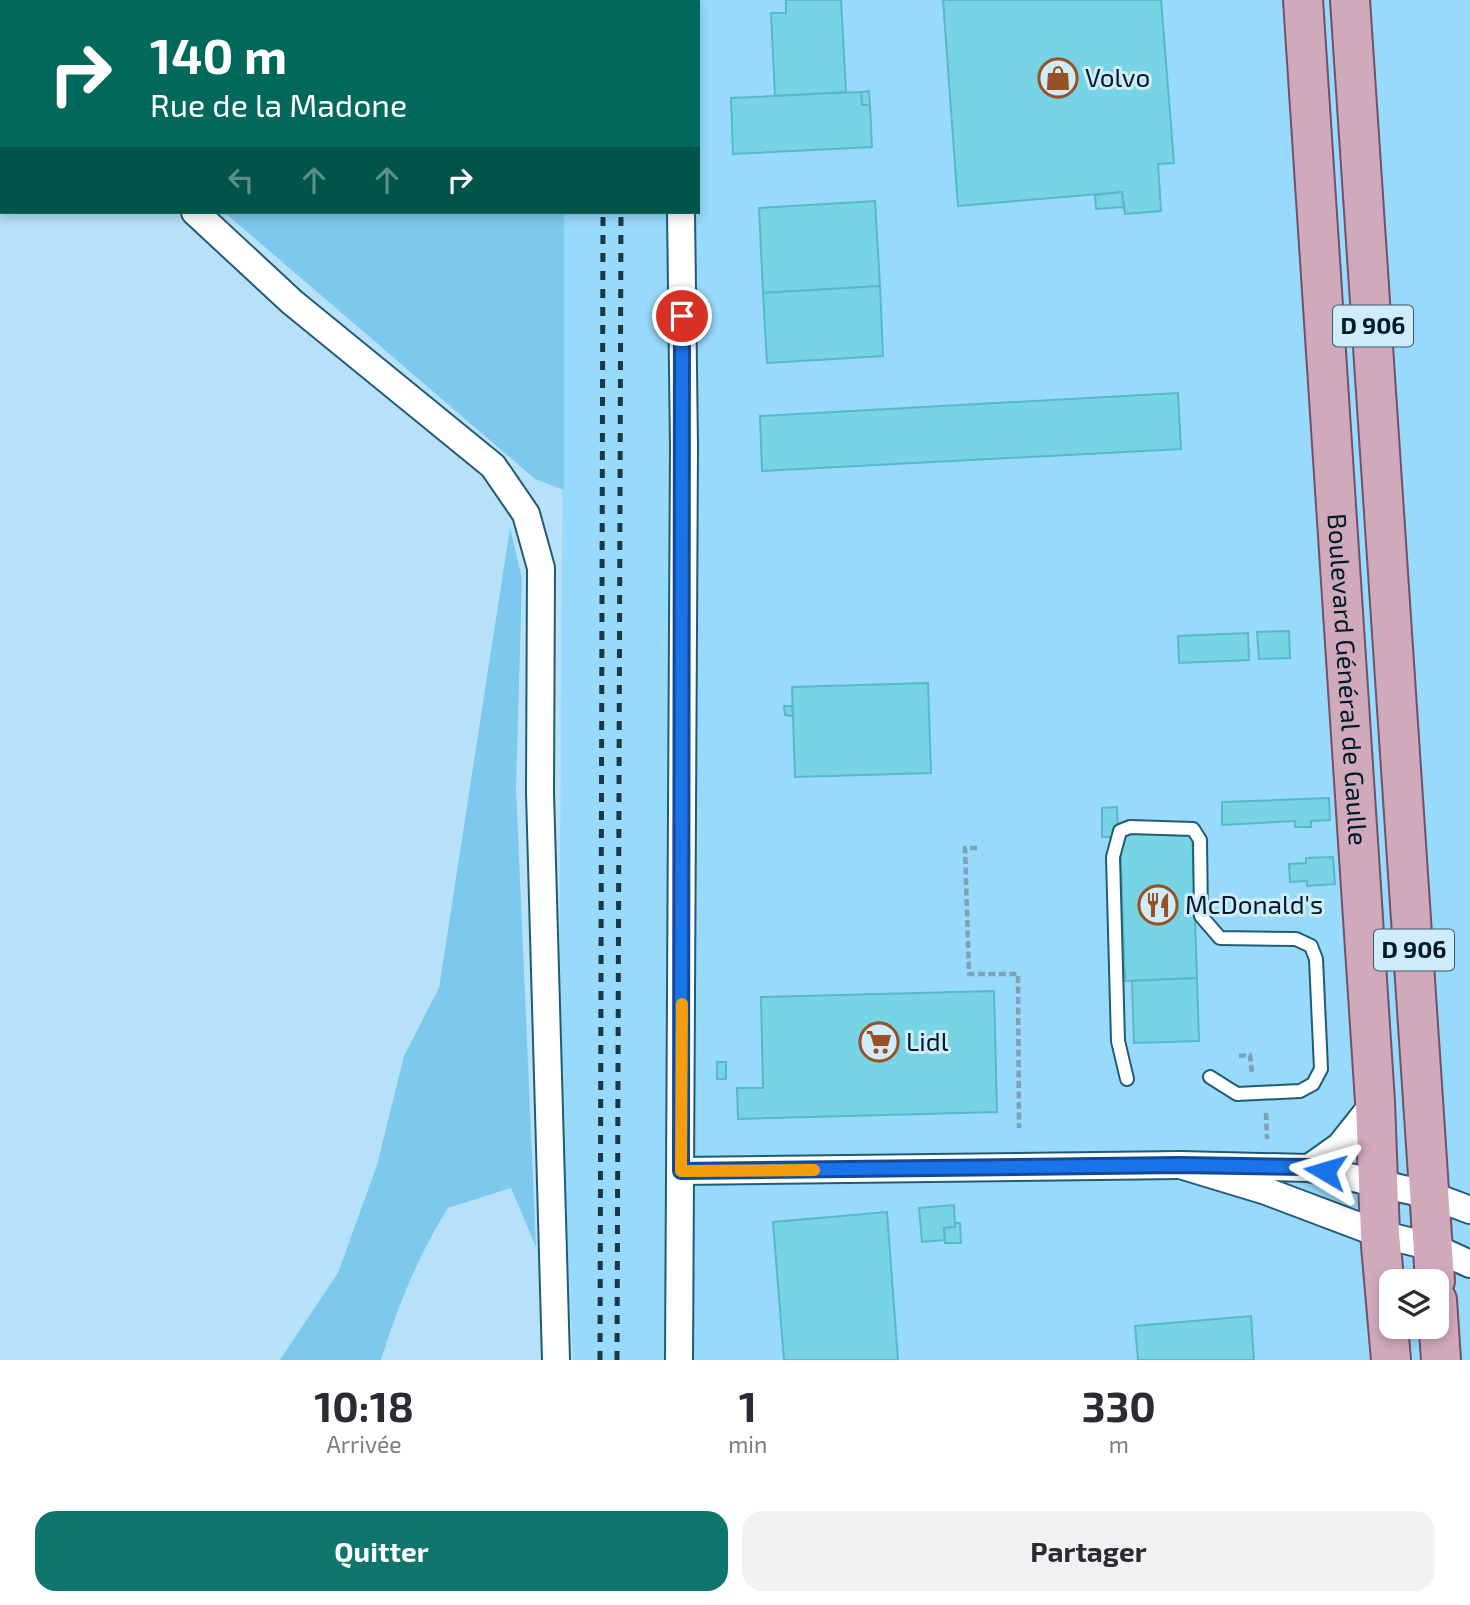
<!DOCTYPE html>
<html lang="fr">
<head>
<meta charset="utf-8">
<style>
	:root { --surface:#fff; --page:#f2f2f3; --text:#2b2b33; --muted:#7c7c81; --accent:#0f766e }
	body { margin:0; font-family:"Exo 2",sans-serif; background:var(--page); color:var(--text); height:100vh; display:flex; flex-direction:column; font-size:26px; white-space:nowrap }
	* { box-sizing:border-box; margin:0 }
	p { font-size:23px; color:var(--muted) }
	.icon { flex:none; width:38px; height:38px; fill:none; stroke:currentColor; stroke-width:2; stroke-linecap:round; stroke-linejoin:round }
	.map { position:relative; height:1360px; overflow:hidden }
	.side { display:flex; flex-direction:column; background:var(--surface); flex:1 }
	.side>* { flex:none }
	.top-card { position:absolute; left:0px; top:0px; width:700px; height:214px; box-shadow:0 4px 10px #0003; background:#00695c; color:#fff; overflow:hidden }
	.fabs { position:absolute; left:1379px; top:1269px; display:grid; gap:14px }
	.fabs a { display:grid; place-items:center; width:70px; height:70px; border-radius:14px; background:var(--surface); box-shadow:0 4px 10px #0003; font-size:35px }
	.pin { position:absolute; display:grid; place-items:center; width:60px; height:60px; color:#fff; margin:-30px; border:4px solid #fff; border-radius:50%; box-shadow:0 2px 7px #0007 }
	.me { position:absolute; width:77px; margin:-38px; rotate:277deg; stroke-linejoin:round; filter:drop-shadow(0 0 5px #0008) }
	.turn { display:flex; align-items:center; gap:24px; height:147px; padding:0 35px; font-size:32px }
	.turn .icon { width:91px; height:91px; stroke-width:2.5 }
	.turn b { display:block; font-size:49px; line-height:60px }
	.lanes { display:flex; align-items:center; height:66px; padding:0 35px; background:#0003; justify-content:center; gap:35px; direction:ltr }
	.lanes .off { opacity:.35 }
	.eta { display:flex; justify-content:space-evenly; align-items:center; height:119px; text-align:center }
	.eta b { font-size:42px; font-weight:700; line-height:49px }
	.cta { display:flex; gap:14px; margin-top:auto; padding:14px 35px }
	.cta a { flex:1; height:80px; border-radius:21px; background:var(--accent); color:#fff; font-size:28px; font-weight:700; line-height:80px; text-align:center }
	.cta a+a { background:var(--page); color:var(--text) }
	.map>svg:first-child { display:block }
	.built { fill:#97dafb; fill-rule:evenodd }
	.green { fill:#7dc9ee }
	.building { fill:#77d4e5; stroke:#59b7c8; stroke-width:2 }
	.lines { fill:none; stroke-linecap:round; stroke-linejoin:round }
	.lane-casing { stroke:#205c76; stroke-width:16 }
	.street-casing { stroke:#205c76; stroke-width:30 }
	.primary-casing { stroke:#72516a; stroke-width:42 }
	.path { stroke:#7da2b7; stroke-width:4.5; stroke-dasharray:7 3.5; stroke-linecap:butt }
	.lane { stroke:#fff; stroke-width:12 }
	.street { stroke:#fff; stroke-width:26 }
	.primary { stroke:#d0a9bb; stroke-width:38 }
	.rail { stroke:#1a3746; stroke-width:5; stroke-dasharray:9 9; stroke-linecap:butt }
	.route-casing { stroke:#114b97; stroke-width:18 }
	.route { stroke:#1a73e8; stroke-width:12 }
	.slow { stroke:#f59e0b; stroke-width:12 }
	.labels { text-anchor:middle; stroke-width:6; stroke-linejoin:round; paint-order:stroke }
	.shield { fill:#cfecfb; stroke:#3e5967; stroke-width:2 }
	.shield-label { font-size:24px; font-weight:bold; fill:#001a28 }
	.poi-label { font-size:26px; fill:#001a28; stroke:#cfecfb; text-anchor:start }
	.street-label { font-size:26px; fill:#001a28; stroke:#cfecfb }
</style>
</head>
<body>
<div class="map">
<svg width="1470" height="1360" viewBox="0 0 1470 1360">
	<rect width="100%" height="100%" fill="#b6e1f8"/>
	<!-- built -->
	<path class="built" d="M564 0H1470V1360H573L559 1054 564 212H698V2ZM1391 1281H1437V1326H1391Z"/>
	<!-- green -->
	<g class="green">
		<path d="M0 0H564V2H2L0 73Z"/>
		<path d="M224 212H564V490L535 479Z"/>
		<path d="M510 528 522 579 516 788 536 1247 511 1188 448 1208C418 1256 398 1305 381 1360H280L338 1273 377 1165 404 1056 439 988Z"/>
	</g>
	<!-- building -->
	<g class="building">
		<path d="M786 0H841L846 92 775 96 771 13H786Z"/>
		<path d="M943 0H1161L1174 163 1158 164 1161 211 1125 214 1122 192 958 206Z"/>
		<path d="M869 91 870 105H862L861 92Z"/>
		<path d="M861 92 862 105H870L872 147 733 154 731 98Z"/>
		<path d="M1122 192 1124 207 1096 209 1095 195Z"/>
		<path d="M875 201 880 286 763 293 759 208Z"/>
		<path d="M880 286 883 356 767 363 763 293Z"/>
		<path d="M1178 393 1181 449 762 471 760 416Z"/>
		<path d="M1289 631 1290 658 1259 659 1257 632Z"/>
		<path d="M1248 633 1249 660 1179 663 1178 636Z"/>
		<path d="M928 683 931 773 795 777 792 687Z"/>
		<path d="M784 706H792L793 716 785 715Z"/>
		<path d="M1329 798 1330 820 1311 821V827H1295V821L1222 825V802Z"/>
		<path d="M1117 807 1118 837H1102V808Z"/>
		<path d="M1192 829 1197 978 1125 981 1120 832Z"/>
		<path d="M1333 857 1335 884 1307 886V881L1290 882 1289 864 1306 863V858Z"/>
		<path d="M1197 978 1199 1041 1134 1043 1132 981Z"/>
		<path d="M994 991 997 1112 738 1119 737 1088H763L761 997Z"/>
		<rect x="717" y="1062" width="9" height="17"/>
		<path d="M954 1205 955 1227 944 1228 945 1240 922 1242 919 1208Z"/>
		<path d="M887 1212 898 1360H784L773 1222Z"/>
		<path d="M955 1223H960L961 1243H945L944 1228 955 1227Z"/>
		<path d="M1251 1316 1254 1360H1138L1135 1326Z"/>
	</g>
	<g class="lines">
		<!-- lane casing -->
		<g class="lane-casing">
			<path id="lane" d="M1127 1079 1118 1041 1113 857 1120 831 1130 827 1193 829 1200 840 1201 916 1220 938 1296 939 1311 946 1316 959 1321 1069 1313 1084 1300 1091 1237 1094 1210 1077"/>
		</g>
		<!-- street casing -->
		<g class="street-casing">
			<g id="street">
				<path d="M683 2V0"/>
				<path d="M0 99H2"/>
				<path d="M195 212 292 302 493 466 526 514 541 568 540 793 556 1360"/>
				<path d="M1375 1102 1340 1146 1309 1168 1180 1165 1266 1191 1380 1234 1433 1247 1470 1264"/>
				<path d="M1309 1168 1430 1195 1470 1210"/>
				<path d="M681 1171 1180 1165"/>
				<path d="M679 1360 684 446 681 212"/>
			</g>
		</g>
		<!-- primary casing -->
		<g class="primary-casing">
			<g id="primary">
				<path id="s1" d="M1303 0 1375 1102 1380 1234 1391 1360"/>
				<path d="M1350 0 1435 1281"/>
				<path d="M1437 1300 1441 1360"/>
			</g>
		</g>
		<!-- path -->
		<g class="path">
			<path d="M977 848H965L969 974H1018L1019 1128"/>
			<path d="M1239 1056 1250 1055 1252 1073"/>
			<path d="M1266 1113 1267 1139"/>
		</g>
		<!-- lane -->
		<use href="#lane" class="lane"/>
		<!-- street -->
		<use href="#street" class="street"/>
		<!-- primary -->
		<use href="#primary" class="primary"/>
		<!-- rail -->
		<g class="rail">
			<path d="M604 2V0"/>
			<path d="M621 2V0"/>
			<path d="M600 1360 603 212"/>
			<path d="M617 1360 621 212"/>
		</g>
	</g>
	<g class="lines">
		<!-- route casing -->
		<g class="route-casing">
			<path id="route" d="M682 316 681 1171 1180 1165 1309 1167 1325 1171"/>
		</g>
		<!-- route -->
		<use href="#route" class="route"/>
		<!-- slow -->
		<path class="slow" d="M682 1004 681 1171 814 1170"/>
	</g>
	<!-- icons -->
	<defs>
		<g id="shop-ring" transform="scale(2.0125)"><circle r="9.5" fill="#cfecfb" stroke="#965226" stroke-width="1.5"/><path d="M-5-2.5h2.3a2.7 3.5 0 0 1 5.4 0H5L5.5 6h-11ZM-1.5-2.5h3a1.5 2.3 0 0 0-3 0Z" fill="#965226"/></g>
		<g id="restaurant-ring" transform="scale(2.0125)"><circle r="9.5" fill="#cfecfb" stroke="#965226" stroke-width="1.5"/><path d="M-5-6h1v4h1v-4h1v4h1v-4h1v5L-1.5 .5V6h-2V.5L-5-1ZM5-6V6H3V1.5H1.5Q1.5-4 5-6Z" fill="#965226"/></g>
		<g id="supermarket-ring" transform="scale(2.0125)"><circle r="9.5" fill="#cfecfb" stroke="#965226" stroke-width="1.5"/><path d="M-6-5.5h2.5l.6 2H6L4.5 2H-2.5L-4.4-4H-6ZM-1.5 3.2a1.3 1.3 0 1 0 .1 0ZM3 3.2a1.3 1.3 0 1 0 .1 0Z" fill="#965226"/></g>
	</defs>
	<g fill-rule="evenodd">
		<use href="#shop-ring" x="1058" y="78"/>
		<use href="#restaurant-ring" x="1158" y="905"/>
		<use href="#supermarket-ring" x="879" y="1042"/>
	</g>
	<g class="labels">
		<!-- shield labels -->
		<g class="shield">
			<rect x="1333" y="305.5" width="80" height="41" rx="5"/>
			<rect x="1374" y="929.5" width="80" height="41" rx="5"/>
		</g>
		<g class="shield-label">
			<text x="1373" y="334">D 906</text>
			<text x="1414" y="958">D 906</text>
		</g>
		<!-- poi labels -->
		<g class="poi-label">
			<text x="1085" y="87">Volvo</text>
			<text x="1185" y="914">McDonald's</text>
			<text x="906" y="1051">Lidl</text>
		</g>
		<!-- street labels -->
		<g class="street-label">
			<text dy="9" stroke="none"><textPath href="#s1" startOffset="681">Boulevard Général de Gaulle</textPath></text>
		</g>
	</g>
</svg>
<div class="fabs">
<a><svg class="icon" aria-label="layers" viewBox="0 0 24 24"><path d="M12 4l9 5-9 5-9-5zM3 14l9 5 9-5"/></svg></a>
</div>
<div class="pin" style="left:682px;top:316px;background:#d93025"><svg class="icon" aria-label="arrive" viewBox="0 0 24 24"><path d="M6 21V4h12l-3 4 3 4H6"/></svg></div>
<svg class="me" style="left:1325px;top:1171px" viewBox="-20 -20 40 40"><path d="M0-17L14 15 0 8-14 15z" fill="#1a73e8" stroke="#fff" stroke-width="4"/></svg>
<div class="top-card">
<div class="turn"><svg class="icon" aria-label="right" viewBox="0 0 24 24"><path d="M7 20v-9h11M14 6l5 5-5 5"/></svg><div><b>140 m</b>Rue de la Madone</div></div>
<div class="lanes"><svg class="icon off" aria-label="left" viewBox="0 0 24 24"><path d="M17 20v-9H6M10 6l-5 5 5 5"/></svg><svg class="icon off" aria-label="ahead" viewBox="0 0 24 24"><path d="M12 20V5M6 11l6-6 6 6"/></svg><svg class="icon off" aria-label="ahead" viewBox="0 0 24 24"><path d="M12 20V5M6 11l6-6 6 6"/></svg><svg class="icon" aria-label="right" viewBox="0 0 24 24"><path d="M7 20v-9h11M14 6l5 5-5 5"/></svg></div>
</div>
</div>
<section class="side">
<div class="eta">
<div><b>10:18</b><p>Arrivée</p></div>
<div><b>1</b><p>min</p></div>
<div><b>330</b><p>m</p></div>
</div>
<div class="cta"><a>Quitter</a><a>Partager</a></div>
</section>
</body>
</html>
